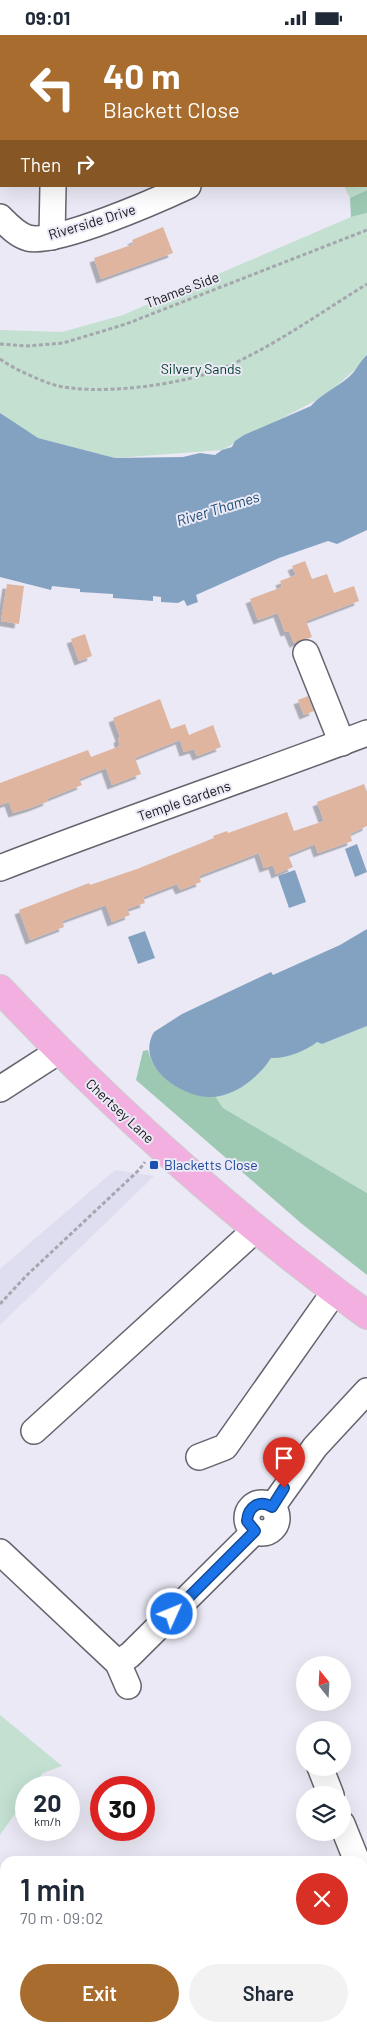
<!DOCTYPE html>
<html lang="en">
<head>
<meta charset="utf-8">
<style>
	:root { --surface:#fff; --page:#f2f2f3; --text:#1f2937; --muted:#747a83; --accent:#a86d2e }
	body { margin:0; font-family:Barlow,sans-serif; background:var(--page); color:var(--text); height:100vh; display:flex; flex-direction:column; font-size:19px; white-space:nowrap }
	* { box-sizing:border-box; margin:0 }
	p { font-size:16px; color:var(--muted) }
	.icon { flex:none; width:28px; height:28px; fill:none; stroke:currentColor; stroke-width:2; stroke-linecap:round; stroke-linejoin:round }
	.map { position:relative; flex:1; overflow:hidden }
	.drawer { position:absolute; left:0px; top:1821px; width:368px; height:176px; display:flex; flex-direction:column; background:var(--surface); border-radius:15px 15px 0 0; box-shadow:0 5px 20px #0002 }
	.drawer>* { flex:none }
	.guide { position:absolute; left:0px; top:0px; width:368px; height:152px; box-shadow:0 5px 20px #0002; background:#a86d2e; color:#fff; overflow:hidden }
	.needle { width:32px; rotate:342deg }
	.fabs { position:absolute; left:296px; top:1621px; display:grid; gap:10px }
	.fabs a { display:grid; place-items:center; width:55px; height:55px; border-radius:50%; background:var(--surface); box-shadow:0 5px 20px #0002; font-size:25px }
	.speed { position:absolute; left:15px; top:1741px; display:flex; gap:10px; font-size:25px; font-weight:700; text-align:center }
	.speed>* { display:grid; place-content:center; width:65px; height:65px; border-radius:50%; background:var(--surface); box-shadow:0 5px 20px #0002; line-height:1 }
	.speed small { font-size:12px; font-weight:400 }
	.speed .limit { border:8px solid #d22; background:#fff; color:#111 }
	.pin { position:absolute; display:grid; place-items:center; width:42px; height:42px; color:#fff; margin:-51px -21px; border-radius:50% 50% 50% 0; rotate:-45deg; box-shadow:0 0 5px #0007 }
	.pin .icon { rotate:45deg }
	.me { position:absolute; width:55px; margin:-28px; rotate:46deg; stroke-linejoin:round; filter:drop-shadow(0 0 4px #0008) }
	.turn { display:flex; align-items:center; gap:18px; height:105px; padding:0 20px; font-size:22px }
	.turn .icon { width:65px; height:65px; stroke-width:2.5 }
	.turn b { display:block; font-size:35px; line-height:42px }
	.then { display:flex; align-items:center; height:48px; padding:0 20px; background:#0003; gap:10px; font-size:19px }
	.round { display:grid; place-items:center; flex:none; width:52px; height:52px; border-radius:26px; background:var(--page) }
	.summary { display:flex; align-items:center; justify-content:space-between; height:85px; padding:0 20px }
	h1 { font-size:30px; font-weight:600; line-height:38px }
	.cta { display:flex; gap:10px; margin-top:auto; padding:10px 20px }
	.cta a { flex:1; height:58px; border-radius:30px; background:var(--accent); color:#fff; font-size:20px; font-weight:600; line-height:58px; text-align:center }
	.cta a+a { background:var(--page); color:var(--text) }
	.status { display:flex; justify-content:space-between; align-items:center; height:35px; padding:0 25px; background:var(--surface); direction:ltr }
	.status svg { height:14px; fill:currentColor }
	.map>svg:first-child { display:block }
	.built { fill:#dfddf0 }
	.green { fill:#c3e0d0 }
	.forest { fill:#9dc9b2 }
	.water { fill:#83a2c1 }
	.building { fill:#dfb59f; filter:url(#shadow) }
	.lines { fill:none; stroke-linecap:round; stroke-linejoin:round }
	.minor-casing { stroke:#65646e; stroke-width:28 }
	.major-casing { stroke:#ccc; stroke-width:30 }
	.path { stroke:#a6a6af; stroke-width:3; stroke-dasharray:4 2.5; stroke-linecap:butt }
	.minor { stroke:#fff; stroke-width:25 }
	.major { stroke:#f3afe0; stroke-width:28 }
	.route-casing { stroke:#114b97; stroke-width:12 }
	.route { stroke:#1a73e8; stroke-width:9 }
	.transit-dot { fill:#1a4fb4; stroke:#eae9f5; stroke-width:2 }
	.labels { text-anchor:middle; stroke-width:4; stroke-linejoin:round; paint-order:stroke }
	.street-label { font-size:14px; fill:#151518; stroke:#eae9f5 }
	.park-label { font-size:14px; fill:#023e28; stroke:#eae9f5 }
	.transit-label { font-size:14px; fill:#164399; stroke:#eae9f5; text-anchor:start }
	.water-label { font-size:15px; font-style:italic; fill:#1c4a75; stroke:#eae9f5 }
</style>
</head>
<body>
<div class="status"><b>09:01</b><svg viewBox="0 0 49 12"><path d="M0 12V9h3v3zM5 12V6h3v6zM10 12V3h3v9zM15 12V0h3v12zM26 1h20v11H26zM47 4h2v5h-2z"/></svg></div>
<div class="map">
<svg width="367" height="1997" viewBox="0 0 367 1997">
	<defs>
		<filter id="shadow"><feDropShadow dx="-4.5" dy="4.5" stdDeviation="0" flood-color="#0004"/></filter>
	</defs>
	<rect width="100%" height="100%" fill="#eae9f5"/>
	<!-- built -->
	<path class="built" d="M115 1135 154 1141 0 1290V1234Z"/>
	<!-- green -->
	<g class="green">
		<path d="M256 0H367V155L350 163 344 151H366V1Z"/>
		<path d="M367 178V324L326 360 222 415 115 423 38 403 0 380V295L62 297 123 280 351 182Z"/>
		<path d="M367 991V1158L223 1073 215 1061C235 1057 260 1040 271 1023L317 1007 322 1009Z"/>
		<path d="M0 1680 62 1731 43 1738 33 1752H26V1763L0 1800Z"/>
	</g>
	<!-- forest -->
	<g class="forest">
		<path d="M367 155V178L351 182 350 163Z"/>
		<path d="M148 1015C154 1043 187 1062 215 1061L223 1073 367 1158V1240L302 1189 136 1045 143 1016Z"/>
	</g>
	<!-- water -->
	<g class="water">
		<path d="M367 320V495L337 509 328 506 279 523 196 560 198 567 187 571 184 565 178 568 161 567V562L153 561V566L113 563V559L80 557V554L52 551 51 555 0 542V378L38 403 115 423 183 422 200 418 215 420 222 415 232 412 235 406 244 400 311 371C320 360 337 352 349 342 356 336 360 326 367 320Z"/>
		<path d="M357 809 367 837 355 842 345 814Z"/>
		<path d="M295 835 306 867 289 873 278 841Z"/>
		<path d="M367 894V991L322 1009 317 1007C306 1016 285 1024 271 1023 257 1045 228 1067 200 1061 173 1056 136 1027 154 997L182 979 271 937 273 940 340 910Z"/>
		<path d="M145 896 155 923 138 929 128 902Z"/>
	</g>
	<!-- building -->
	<g class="building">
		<path d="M163 192 173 218 101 244 94 223 134 209 132 205Z"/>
		<path d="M305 526 312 544 327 539 334 558 354 551 359 566 306 586 312 602 294 608 289 596 285 597 278 578 258 585 250 564 282 552 280 546 296 540 292 531Z"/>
		<path d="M7 549 24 551 19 589 1 586Z"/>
		<path d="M85 599 92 621 79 626 71 604Z"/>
		<path d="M308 661 314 676 304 680 298 665Z"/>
		<path d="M160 664 171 694 185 689 189 700 213 690 221 712 197 721 194 714 184 717 180 705 135 723 141 739 112 750 106 733 79 744 82 750 47 764 48 766 33 772 13 778 9 767 0 770V748L88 715 91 722 120 711 118 704 120 702 113 683Z"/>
		<path d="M364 749 367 757V791L350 799 352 806 318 818 315 809 288 820 293 832 276 839 273 830 264 833 259 818 199 841 201 847 180 855 177 849 143 862 145 868 127 874 130 880 112 887 106 870 62 886 64 892 30 905 19 875 89 848 90 850 137 834 214 803 213 801 227 796 228 798 287 777 294 796 324 786 317 767Z"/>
	</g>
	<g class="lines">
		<!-- minor casing -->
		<g class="minor-casing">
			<g id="minor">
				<path d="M39 0V1"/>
				<path d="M218 1 221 0"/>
				<path d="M0 182C8 190 17 200 28 203 54 211 160 164 188 151"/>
				<path d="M52 202 53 151"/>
				<path d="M306 618 342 708"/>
				<path d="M0 833C121 786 245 744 367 698"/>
				<path d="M0 1054 59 1016"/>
				<path d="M34 1396 255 1195"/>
				<path d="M199 1422 225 1412 335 1256"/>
				<circle cx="262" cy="1483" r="15"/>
				<path d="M272 1472 315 1412 367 1356"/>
				<path d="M0 1517 118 1628 128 1651"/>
				<path d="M118 1628 130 1620 255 1496"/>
				<path d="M320 1732 331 1760"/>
				<path d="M342 1789 357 1826"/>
				<path d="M362 1839 367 1851"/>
				<path d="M41 1992 43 1997"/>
			</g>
		</g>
		<!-- major casing -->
		<g class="major-casing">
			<path id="major" d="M0 954C115 1076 232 1181 367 1280"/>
		</g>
		<!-- path -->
		<g class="path">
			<path d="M0 309 27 311 63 308 126 289 367 195"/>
			<path d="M0 324C14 334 35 343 51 349 93 362 183 350 223 333 270 314 323 276 367 249"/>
			<path d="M0 1269 26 1241 139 1135 145 1127"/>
		</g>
		<!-- minor -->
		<use href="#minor" class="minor"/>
		<!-- major -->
		<use href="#major" class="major"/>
	</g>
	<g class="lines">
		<!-- route casing -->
		<g class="route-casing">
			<path id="route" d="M172 1579 255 1496 247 1486C248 1472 259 1464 272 1472L284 1453"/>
		</g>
		<!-- route -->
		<use href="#route" class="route"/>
	</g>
	<!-- markers -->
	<rect class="transit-dot" x="149" y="1125" width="10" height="10" rx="2.5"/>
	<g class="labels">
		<!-- street labels -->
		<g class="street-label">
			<text transform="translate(92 187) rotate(-17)" y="5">Riverside Drive</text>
			<text transform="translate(182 255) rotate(-21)" y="5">Thames Side</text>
			<text transform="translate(184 766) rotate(-19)" y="5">Temple Gardens</text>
			<text transform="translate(120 1076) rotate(43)" y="5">Chertsey Lane</text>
		</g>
		<!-- park labels -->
		<g class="park-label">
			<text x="201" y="339">Silvery Sands</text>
		</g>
		<!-- transit labels -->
		<g class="transit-label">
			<text x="164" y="1135">Blacketts Close</text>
		</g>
		<!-- water labels -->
		<g class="water-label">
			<text transform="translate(218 474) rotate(-17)" y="5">River Thames</text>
		</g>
	</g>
</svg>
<div class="fabs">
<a><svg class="needle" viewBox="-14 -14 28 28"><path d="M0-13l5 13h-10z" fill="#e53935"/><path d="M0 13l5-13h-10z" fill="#747a83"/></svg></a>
<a><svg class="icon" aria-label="search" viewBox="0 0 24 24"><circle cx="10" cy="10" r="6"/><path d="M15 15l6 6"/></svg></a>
<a><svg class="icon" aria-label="layers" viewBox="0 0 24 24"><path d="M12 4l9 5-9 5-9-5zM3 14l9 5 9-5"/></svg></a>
</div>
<div class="speed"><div>20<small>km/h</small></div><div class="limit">30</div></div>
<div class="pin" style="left:284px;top:1453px;background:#d93025"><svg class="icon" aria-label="arrive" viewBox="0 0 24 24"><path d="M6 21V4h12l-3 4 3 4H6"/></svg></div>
<svg class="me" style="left:172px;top:1579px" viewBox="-20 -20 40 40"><circle r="17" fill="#1a73e8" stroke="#fff" stroke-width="3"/><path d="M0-11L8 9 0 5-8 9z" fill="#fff"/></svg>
<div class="guide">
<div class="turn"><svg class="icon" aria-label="left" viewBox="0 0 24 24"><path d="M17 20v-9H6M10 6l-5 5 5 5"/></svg><div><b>40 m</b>Blackett Close</div></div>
<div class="then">Then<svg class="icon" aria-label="right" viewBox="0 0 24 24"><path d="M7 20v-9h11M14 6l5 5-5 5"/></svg></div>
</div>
<section class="drawer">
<div class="summary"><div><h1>1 min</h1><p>70 m · 09:02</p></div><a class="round" style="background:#d93025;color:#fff"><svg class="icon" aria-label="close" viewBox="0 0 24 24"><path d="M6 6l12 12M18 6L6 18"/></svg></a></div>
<div class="cta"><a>Exit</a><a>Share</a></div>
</section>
</div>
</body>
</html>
